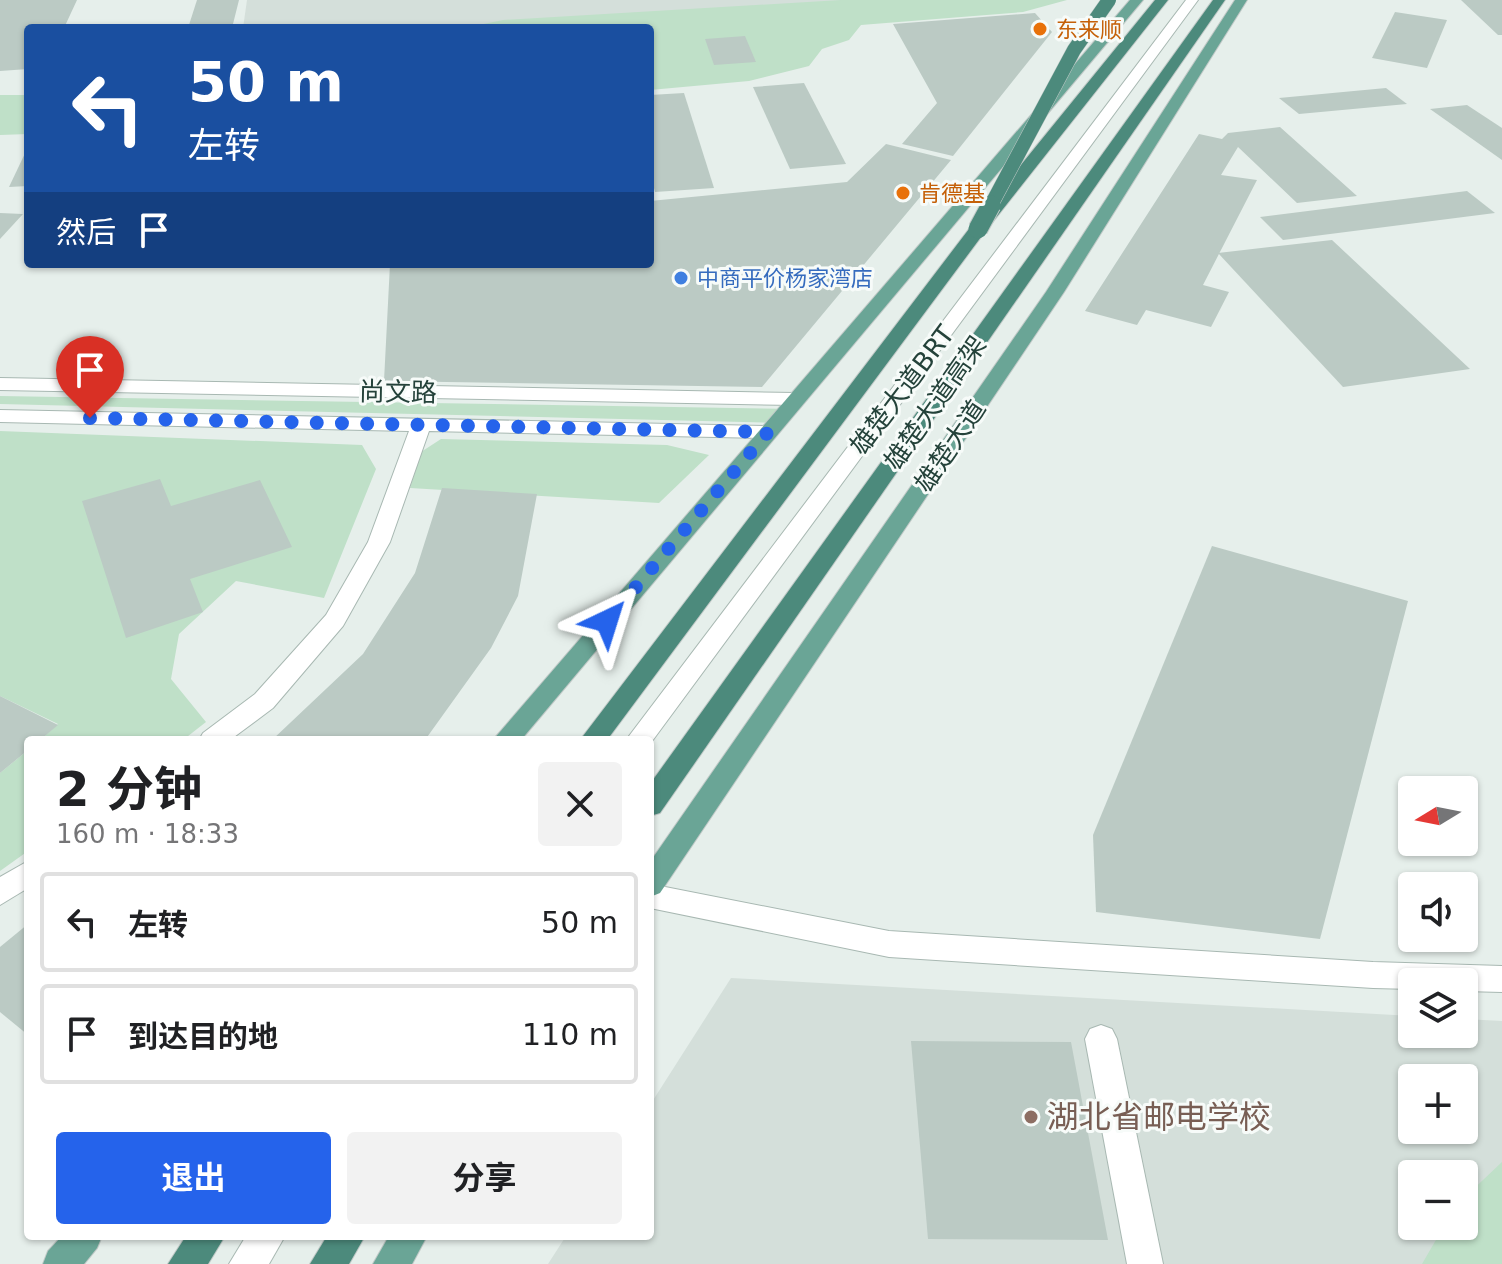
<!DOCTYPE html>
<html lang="zh">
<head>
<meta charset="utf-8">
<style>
	:root { --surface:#fff; --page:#f2f2f2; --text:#202124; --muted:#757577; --line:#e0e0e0; --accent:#2563eb }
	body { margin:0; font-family:"DejaVu Sans","Noto Sans SC",sans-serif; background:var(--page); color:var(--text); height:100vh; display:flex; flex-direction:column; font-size:30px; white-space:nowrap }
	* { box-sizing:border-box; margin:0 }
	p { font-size:26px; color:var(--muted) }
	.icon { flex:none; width:44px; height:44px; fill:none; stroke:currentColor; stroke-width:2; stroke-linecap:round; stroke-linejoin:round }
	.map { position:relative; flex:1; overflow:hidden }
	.drawer { position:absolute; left:24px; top:736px; width:630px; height:504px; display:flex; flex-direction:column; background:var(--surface); border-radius:8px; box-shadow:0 2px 6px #0004 }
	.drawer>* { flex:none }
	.guide { position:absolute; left:24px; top:24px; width:630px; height:244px; border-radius:8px; box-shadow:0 2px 6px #0004; background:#1a4fa0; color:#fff; overflow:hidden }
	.needle { width:52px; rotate:260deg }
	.controls { position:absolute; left:1398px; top:776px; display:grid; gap:16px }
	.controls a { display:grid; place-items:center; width:80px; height:80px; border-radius:8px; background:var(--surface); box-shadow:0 2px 6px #0004; font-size:40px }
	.pin { position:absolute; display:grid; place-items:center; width:68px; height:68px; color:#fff; margin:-82px -34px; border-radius:50% 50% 50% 0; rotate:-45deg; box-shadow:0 0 8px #0007 }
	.pin .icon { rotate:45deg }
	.me { position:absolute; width:88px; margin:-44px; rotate:41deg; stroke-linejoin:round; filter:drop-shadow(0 0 6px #0008) }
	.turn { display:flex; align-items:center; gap:28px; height:168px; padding:0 32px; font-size:36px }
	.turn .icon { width:104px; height:104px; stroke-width:2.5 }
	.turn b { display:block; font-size:56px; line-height:68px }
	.then { display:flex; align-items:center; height:76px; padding:0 32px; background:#0003; gap:16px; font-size:30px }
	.round { display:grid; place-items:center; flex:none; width:84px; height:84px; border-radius:8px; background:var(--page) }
	.head { display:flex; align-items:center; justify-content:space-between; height:136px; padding:0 32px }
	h1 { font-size:48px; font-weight:700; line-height:60px }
	.cta { display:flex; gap:16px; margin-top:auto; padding:16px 32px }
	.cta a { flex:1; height:92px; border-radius:8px; background:var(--accent); color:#fff; font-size:32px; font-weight:700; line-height:92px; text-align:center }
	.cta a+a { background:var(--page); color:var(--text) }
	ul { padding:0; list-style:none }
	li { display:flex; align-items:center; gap:24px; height:100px; margin:0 16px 12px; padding:0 16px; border:4px solid var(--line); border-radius:8px }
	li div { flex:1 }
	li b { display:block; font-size:30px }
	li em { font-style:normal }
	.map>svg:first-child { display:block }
	.built { fill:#d4dfda; fill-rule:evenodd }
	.green { fill:#bfe0c8 }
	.building { fill:#bbcac4 }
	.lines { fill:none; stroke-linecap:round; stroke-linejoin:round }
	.service-casing { stroke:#a8b8b2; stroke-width:2 }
	.minor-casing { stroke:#a8b8b2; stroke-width:2 }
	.primary-casing { stroke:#c2cac8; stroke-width:2 }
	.trunk-casing { stroke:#c2cac8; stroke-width:2 }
	.service { fill:#fff; fill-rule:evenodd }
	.minor { fill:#fff; fill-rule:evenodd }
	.primary { fill:#6aa596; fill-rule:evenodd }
	.trunk { fill:#4c8a7c; fill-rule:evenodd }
	.trunk-bridge-far1-casing { stroke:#c2cac8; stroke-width:15; stroke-linecap:butt }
	.trunk-bridge-casing { stroke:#c2cac8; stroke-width:21; stroke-linecap:butt }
	.trunk-bridge-far1 { stroke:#4c8a7c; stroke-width:14 }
	.trunk-bridge { stroke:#4c8a7c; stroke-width:19 }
	.route { stroke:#2563eb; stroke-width:14; stroke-dasharray:0 25.2 }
	.food-dot { fill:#e8710a; stroke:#f7fbf9; stroke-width:3 }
	.shop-dot { fill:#3f7fe0; stroke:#f7fbf9; stroke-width:3 }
	.education-dot { fill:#8d6e63; stroke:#f7fbf9; stroke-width:3 }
	.labels { text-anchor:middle; stroke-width:6; stroke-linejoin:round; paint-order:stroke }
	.far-food-label { font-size:22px; fill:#c56008; stroke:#f7fbf9; text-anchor:start }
	.far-shop-label { font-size:22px; fill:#366cbe; stroke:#f7fbf9; text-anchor:start }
	.street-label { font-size:26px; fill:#24423a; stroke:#f7fbf9 }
	.near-education-label { font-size:32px; fill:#785e54; stroke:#f7fbf9; text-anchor:start }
</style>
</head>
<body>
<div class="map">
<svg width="1502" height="1264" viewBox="0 0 1502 1264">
	<rect width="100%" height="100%" fill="#e6efeb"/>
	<!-- built -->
	<g class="built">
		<path d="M247 0H1049L647 28H243Z"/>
		<path d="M731 978 1412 1016V1034H1464V1019L1502 1021V1264H548L566 1236H650V1105ZM1412 1078H1464V1130H1412ZM1412 1174H1464V1226H1412Z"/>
	</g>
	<!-- green -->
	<g class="green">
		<path d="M841 0H1067L1023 12 861 25 849 40 822 49 809 66 749 81 650 90V28H464L503 20Z"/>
		<path d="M0 95H28V134L0 135Z"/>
		<path d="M0 396 798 409 786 423 0 404Z"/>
		<path d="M0 431 362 445 376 469 324 598 236 581 179 634 171 679 206 722 183 740H40L58 724 0 696Z"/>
		<path d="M441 439 667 445 709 455 659 503 410 488 421 452Z"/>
		<path d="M28 750V851L0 871V773Z"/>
		<path d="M1502 1162V1264H1422L1444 1226H1464V1198Z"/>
	</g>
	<!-- building -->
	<g class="building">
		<path d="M0 0H77L64 28H28V69L0 71Z"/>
		<path d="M197 0H239L232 28H188Z"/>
		<path d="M1461 0H1502V35H1498Z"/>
		<path d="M1395 12 1447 20 1427 68 1372 58Z"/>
		<path d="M1035 13 1052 32 953 156 902 144 937 103 893 24Z"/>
		<path d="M745 36 756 62 714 65 705 39Z"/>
		<path d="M804 83 846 164 790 169 753 87Z"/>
		<path d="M1386 88 1407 104 1299 114 1279 98Z"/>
		<path d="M684 93 714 188 655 192 650 172V95Z"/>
		<path d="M1467 105 1502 128V160L1430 109Z"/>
		<path d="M1280 127 1357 196 1297 203 1238 147 1221 175 1257 180 1203 285 1229 292 1211 327 1146 310 1137 325 1085 311 1199 134 1222 139 1228 133Z"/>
		<path d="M886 144 951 160 762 387 384 381 390 264H650V201L847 182Z"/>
		<path d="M28 147V186L9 187Z"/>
		<path d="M1467 191 1495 213 1283 240 1260 217Z"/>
		<path d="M0 213 23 214 0 239Z"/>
		<path d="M1332 240 1470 369 1343 387 1218 253Z"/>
		<path d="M160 479 171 506 260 480 292 547 190 579 203 612 126 638 82 501Z"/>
		<path d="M442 488 537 494 518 596 491 648 425 740H272L363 654 415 573Z"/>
		<path d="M1212 546 1408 601 1320 939 1096 912 1093 835Z"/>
		<path d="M0 696 58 725 40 740H28V750L0 773Z"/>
		<path d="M28 924V1035L0 1012V947Z"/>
		<path d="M911 1041 1071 1042 1108 1240 928 1239Z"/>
	</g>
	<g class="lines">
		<!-- service casing -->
		<g class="service-casing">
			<g id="service">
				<path d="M1186 0H1198L650 744V740H626Z"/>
				<path d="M246 1236H285L269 1264H229Z"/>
			</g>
		</g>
		<!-- minor casing -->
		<g class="minor-casing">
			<g id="minor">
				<path d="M0 378 795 393 805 399 795 405 0 390Z"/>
				<path d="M0 410 768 426 778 432 768 438 429 431 390 542 343 626 273 708 230 740H199L203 733 255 694 326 615 368 542 409 431 0 422Z"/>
				<path d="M28 861V888L0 905V877Z"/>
				<path d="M650 884 889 931 1373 962 1502 966V992L1464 991V982H1412V989L1373 988 889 957 650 908Z"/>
				<path d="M1101 1025 1112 1029 1117 1039 1163 1264H1127L1085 1039 1090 1029Z"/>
			</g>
		</g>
		<!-- primary casing -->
		<g class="primary-casing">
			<g id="primary">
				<path d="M1130 0H1143L521 740H493Z"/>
				<path d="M1235 0H1247L1064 292 660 893 650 897V862L1046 292Z"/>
				<path d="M62 1236H102L97 1248 84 1264H43L48 1251Z"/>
				<path d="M389 1236H427L412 1264H373Z"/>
			</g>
		</g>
		<!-- trunk casing -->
		<g class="trunk-casing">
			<g id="trunk">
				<path d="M1155 0H1168L984 233 607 740H580L972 225Z"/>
				<path d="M1213 0H1225L660 813 650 816V784Z"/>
				<path d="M186 1236H225L208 1264H168Z"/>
				<path d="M327 1236H365L349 1264H310Z"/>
			</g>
		</g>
		<!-- service -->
		<use href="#service" class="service"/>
		<!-- minor -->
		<use href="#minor" class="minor"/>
		<!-- primary -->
		<use href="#primary" class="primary"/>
		<!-- trunk -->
		<use href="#trunk" class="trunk"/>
		<!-- trunk-bridge-far1 casing -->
		<g class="trunk-bridge-far1-casing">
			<path id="trunk-bridge-far1" d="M990 207 1074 50 1109 0"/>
		</g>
		<!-- trunk-bridge casing -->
		<g class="trunk-bridge-casing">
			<path id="trunk-bridge" d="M978 229 991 205"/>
		</g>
		<!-- trunk-bridge-far1 -->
		<use href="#trunk-bridge-far1" class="trunk-bridge-far1"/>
		<!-- trunk-bridge -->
		<use href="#trunk-bridge" class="trunk-bridge"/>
	</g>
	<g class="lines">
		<!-- route -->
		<path class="route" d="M90 418 768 432 607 621"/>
	</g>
	<!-- markers -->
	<g class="food-dot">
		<circle cx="1040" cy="29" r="8"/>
		<circle cx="903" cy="193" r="8"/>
	</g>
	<circle class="shop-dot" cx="681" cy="278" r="8"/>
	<circle class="education-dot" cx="1031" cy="1117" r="8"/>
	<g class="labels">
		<!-- far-food labels -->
		<g class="far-food-label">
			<text x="1056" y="37">东来顺</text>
			<text x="919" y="201">肯德基</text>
		</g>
		<!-- far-shop labels -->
		<g class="far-shop-label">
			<text x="697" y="286">中商平价杨家湾店</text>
		</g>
		<!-- street labels -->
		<g class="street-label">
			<text transform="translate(902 390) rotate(-53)" y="9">雄楚大道BRT</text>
			<text transform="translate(398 392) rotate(1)" y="9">尚文路</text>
			<text transform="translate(935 403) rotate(-55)" y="9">雄楚大道高架</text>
			<text transform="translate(950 446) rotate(-56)" y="9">雄楚大道</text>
		</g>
		<!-- near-education labels -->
		<g class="near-education-label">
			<text x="1047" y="1128">湖北省邮电学校</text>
		</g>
	</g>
</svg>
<div class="controls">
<a><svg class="needle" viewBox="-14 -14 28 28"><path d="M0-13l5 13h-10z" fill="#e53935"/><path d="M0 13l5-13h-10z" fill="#757577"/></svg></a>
<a><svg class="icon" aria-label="sound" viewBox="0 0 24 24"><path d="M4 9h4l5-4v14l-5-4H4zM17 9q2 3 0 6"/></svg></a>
<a><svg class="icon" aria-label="layers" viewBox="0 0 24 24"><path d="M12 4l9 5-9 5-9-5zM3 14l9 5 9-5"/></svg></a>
<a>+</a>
<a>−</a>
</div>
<div class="pin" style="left:90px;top:418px;background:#d93025"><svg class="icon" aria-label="arrive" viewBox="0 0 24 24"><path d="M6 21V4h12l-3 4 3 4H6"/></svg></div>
<svg class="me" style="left:607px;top:621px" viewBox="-20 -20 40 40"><path d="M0-17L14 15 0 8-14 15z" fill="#2563eb" stroke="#fff" stroke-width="4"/></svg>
<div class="guide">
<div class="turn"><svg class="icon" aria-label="left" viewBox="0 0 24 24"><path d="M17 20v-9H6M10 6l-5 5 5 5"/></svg><div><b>50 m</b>左转</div></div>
<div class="then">然后<svg class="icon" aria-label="arrive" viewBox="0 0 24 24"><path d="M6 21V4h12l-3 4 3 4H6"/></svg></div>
</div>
<section class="drawer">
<div class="head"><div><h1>2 分钟</h1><p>160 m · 18:33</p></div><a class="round"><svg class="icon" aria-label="close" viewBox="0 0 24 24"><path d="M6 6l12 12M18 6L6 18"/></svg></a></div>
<ul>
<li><svg class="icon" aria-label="left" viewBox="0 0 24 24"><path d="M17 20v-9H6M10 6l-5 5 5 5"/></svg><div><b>左转</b></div><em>50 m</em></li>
<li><svg class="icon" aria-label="arrive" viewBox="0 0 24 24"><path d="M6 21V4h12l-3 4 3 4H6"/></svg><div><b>到达目的地</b></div><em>110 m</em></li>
</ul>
<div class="cta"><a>退出</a><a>分享</a></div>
</section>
</div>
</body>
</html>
